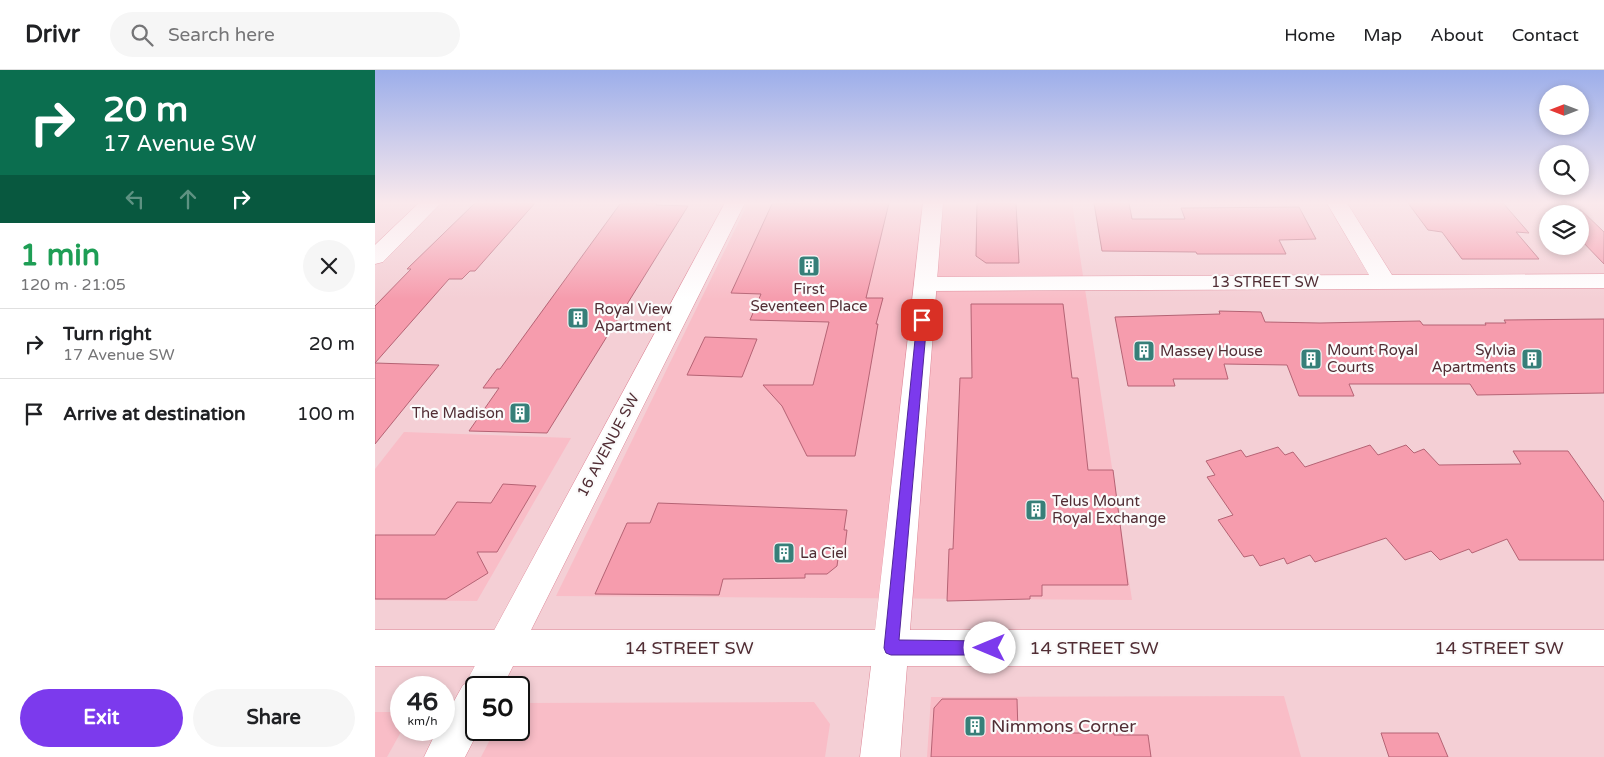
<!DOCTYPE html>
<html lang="en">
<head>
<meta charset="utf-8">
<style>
	:root { --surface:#fff; --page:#f6f6f6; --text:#202124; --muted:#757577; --line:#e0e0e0; --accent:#7c3aed }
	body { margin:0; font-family:"Varela Round",sans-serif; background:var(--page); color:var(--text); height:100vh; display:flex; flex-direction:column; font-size:19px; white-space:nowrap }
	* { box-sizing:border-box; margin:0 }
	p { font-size:16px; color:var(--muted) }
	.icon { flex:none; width:28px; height:28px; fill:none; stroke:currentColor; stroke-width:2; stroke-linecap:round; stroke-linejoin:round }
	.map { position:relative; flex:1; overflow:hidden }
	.drawer { display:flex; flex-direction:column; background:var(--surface); width:375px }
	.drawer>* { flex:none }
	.hud { background:#0b6e4f; color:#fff; overflow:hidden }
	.needle { width:32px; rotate:270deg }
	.fabs { position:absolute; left:1164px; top:15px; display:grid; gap:10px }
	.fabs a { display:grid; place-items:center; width:50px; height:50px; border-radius:50%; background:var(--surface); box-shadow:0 2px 8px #0003; font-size:25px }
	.speed { position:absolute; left:15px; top:606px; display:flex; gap:10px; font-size:25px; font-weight:700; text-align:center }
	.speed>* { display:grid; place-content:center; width:65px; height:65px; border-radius:50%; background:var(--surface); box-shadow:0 2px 8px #0003; line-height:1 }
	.speed small { font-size:12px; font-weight:400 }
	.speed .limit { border:2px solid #111; border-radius:8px; background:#fff; color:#111 }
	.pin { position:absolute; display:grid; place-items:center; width:42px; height:42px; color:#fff; margin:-21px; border-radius:10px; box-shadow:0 2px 8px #0006 }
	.me { position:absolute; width:55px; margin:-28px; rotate:270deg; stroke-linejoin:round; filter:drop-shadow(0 0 4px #0008) }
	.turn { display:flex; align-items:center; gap:18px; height:105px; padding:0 20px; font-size:22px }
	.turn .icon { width:65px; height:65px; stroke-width:2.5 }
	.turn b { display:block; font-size:35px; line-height:42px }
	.lanes { display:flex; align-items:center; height:48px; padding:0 20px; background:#0003; justify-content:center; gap:25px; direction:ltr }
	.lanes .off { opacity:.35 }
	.round { display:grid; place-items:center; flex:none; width:52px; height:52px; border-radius:26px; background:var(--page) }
	.summary { display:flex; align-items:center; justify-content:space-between; height:85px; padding:0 20px }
	h1 { font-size:30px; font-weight:700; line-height:38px; color:#1e9e55 }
	.button { display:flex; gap:10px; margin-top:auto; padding:10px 20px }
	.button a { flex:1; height:58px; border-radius:30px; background:var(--accent); color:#fff; font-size:20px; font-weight:700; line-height:58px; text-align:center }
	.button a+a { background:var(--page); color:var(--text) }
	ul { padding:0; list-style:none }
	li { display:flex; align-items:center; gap:15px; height:70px; padding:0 20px; border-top:1px solid var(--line) }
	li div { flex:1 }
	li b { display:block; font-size:19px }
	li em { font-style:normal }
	header { display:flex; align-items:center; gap:30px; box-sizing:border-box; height:70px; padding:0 25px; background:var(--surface); border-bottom:1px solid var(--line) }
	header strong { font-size:24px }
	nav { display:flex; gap:28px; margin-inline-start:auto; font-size:18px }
	.search { width:350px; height:45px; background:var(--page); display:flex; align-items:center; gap:12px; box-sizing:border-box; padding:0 18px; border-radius:28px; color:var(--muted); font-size:19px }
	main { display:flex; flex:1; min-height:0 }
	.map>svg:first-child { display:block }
	.built { fill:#f9bdc7 }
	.building { fill:#f69cad; stroke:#b56374 }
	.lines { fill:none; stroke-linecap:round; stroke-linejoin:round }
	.street-casing { stroke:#dd8797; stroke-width:1 }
	.secondary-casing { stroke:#dd8797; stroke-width:1 }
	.street { fill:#fff; fill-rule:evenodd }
	.secondary { fill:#fff; fill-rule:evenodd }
	.route { fill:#7c3aed; stroke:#51269a }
	.labels { text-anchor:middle; stroke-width:4.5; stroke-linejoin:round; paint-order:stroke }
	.street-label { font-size:15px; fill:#512d34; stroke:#fbfbfb }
	.poi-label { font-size:15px; fill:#512d34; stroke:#fbfbfb; text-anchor:start }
	.near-street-label { font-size:18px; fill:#512d34; stroke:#fbfbfb }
	.near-poi-label { font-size:18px; fill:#512d34; stroke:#fbfbfb; text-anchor:start }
</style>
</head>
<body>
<header>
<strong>Drivr</strong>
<div class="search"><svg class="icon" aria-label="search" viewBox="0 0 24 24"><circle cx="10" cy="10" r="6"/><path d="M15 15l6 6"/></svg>Search here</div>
<nav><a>Home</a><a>Map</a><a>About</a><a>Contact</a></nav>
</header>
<main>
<section class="drawer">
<div class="hud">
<div class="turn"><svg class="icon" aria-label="right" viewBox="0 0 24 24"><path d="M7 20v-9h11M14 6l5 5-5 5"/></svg><div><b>20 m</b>17 Avenue SW</div></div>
<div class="lanes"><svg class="icon off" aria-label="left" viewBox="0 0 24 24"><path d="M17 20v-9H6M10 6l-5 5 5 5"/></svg><svg class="icon off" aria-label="ahead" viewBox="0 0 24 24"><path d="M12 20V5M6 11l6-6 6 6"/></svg><svg class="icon" aria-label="right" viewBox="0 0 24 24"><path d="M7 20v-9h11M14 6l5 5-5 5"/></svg></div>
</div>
<div class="summary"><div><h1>1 min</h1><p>120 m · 21:05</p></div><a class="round"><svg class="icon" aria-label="close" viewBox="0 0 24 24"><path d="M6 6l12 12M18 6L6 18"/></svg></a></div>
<ul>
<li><svg class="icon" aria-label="right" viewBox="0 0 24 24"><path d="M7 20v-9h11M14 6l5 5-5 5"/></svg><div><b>Turn right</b><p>17 Avenue SW</p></div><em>20 m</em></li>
<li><svg class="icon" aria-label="arrive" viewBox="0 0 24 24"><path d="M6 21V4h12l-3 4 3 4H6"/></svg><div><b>Arrive at destination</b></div><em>100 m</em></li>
</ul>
<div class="button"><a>Exit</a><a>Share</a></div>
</section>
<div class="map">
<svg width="1229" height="687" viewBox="0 0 1229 687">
	<rect width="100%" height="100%" fill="#f4cfd5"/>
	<!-- built -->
	<g class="built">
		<path d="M373 133H697L757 530 181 526Z"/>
		<path d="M29 362 196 368 102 531 0 530V399Z"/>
		<path d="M909 626 926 687H552L556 627Z"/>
		<path d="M439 632 455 654 450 687H106L120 660H144V633Z"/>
		<path d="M0 642H26L27 660 12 687H0Z"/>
	</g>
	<!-- building -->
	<g class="building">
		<path d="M100 133H160L100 201H95L87 209H74L0 293 64 295 0 374V236L36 199H32Z"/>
		<path d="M282 133 281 135 313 136 172 363 94 361 124 318H108L122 299H125L245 134Z"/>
		<path d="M430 133H514L491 228H508L501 254H503L480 386H432L407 336 388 315H438L454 252 375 250 386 224 356 223 397 134Z"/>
		<path d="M602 133H641L644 193H611L601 186Z"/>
		<path d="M719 133H754L757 149H810L806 138 924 137 941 169 904 170 911 184H822L821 182 727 181Z"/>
		<path d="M1033 133H1128L1154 163 1141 162 1164 189H1087L1067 162 1053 160Z"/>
		<path d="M1205 139 1229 162V194L1205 169Z"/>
		<path d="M596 234H688L697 308H703L713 400H738L753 515H667V526H655V529L572 531 574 479H578L585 308H597Z"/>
		<path d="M844 241 886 242 890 252 945 253 1045 251 1048 255H1111L1110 253H1131L1129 250 1229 249V323L1102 325 1095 314H974L979 326H924L912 295 849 294 853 309H798L800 316H753L740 247 845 244Z"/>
		<path d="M330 267 382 269 367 307 312 305Z"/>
		<path d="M995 375 1003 385 1031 375 1039 383 1049 379 1064 395 1146 394 1138 381H1193L1229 432V490H1144L1132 469 1097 483 1094 479 1065 490 1056 481 1030 490 1011 468 940 492 935 485 912 494 909 488 885 496 878 485 869 487 843 450 858 445 832 407 840 405 831 391 866 380 871 387 903 377 910 385 918 382 930 397Z"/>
		<path d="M128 414 161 416 122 482H102L113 503 71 529H0V465H60L82 432 116 433Z"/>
		<path d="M283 433 472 440 469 460H472L470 476 464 481 462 496 452 504H430V508L348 509 344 525 220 524 252 453H275Z"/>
		<path d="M567 629H642L643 663H739V665H773L776 687H556L559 638Z"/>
		<path d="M1006 663H1063L1073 687H1014Z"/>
	</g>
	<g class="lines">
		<!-- street casing -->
		<g class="street-casing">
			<g id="street">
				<path d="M44 133H66L8 192 0 194V175Z"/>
				<path d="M350 133H370L127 618H101V660H104L90 687H49L62 660H69V649L88 615 90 614Z"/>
				<path d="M952 133H972L1017 205 1229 204V218L551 221 543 219 540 214 543 209 551 207 994 205Z"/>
			</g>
		</g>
		<!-- secondary casing -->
		<g class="secondary-casing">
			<path id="secondary" d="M548 133H568L535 560H1229V596H532L525 687H485L496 596H0V560H500Z"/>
		</g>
		<!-- street -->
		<use href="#street" class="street"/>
		<!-- secondary -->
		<use href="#secondary" class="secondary"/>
	</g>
	<!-- sky -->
	<linearGradient id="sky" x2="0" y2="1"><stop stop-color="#9caeea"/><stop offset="0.58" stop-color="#fae9ec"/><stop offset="1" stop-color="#fae9ec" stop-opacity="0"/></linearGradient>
	<rect width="1229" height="229" fill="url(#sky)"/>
	<!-- route -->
	<path class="route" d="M547 247 552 250 524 570 615 571 620 573 622 578 620 583 615 585H516L511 583 509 578 542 250Z"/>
	<!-- icons -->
	<defs>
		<g id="building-square" transform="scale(1.125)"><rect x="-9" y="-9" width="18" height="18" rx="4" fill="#377f79" stroke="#fbfbfb"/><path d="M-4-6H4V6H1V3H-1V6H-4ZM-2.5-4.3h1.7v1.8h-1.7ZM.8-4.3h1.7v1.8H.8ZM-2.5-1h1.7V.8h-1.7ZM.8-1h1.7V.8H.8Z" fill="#fff"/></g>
	</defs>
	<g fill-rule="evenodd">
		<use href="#building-square" x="434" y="196"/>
		<use href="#building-square" x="203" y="248"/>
		<use href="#building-square" x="769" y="281"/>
		<use href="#building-square" x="936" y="289"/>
		<use href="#building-square" x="1157" y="289"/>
		<use href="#building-square" x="145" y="343"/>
		<use href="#building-square" x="661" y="440"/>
		<use href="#building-square" x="409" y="483"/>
		<use href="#building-square" x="600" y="656"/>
	</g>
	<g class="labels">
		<!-- street labels -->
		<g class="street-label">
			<text x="890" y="217">13 STREET SW</text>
			<text transform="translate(233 375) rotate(-62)" y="5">16 AVENUE SW</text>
		</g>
		<!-- poi labels -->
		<g class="poi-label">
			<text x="434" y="224" text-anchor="middle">First<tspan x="434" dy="17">Seventeen Place</tspan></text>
			<text x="219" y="244">Royal View<tspan x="219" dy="17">Apartment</tspan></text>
			<text x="952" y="285">Mount Royal<tspan x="952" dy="17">Courts</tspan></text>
			<text x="1141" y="285" text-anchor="end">Sylvia<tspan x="1141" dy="17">Apartments</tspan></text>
			<text x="785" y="286">Massey House</text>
			<text x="129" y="348" text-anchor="end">The Madison</text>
			<text x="677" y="436">Telus Mount<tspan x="677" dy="17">Royal Exchange</tspan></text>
			<text x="425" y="488">La Ciel</text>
		</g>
		<!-- near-street labels -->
		<g class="near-street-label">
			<text x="314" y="584">14 STREET SW</text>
			<text x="719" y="584">14 STREET SW</text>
			<text x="1124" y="584">14 STREET SW</text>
		</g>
		<!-- near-poi labels -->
		<g class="near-poi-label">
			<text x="616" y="662">Nimmons Corner</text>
		</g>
	</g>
</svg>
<div class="fabs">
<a><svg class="needle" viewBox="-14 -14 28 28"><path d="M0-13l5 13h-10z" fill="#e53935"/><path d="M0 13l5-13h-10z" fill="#757577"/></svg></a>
<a><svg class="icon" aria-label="search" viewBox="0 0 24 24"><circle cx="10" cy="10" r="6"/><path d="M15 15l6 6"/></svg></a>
<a><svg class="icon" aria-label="layers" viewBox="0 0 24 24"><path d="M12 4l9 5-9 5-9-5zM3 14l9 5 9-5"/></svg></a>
</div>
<div class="speed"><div>46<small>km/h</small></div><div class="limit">50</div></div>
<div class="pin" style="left:547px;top:250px;background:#d93025"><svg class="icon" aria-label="arrive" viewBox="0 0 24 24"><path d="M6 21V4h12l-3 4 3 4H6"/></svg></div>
<svg class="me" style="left:615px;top:578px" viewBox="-20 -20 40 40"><circle r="19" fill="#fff"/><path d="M0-13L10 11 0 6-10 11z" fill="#7c3aed"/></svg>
</div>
</main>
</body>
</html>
